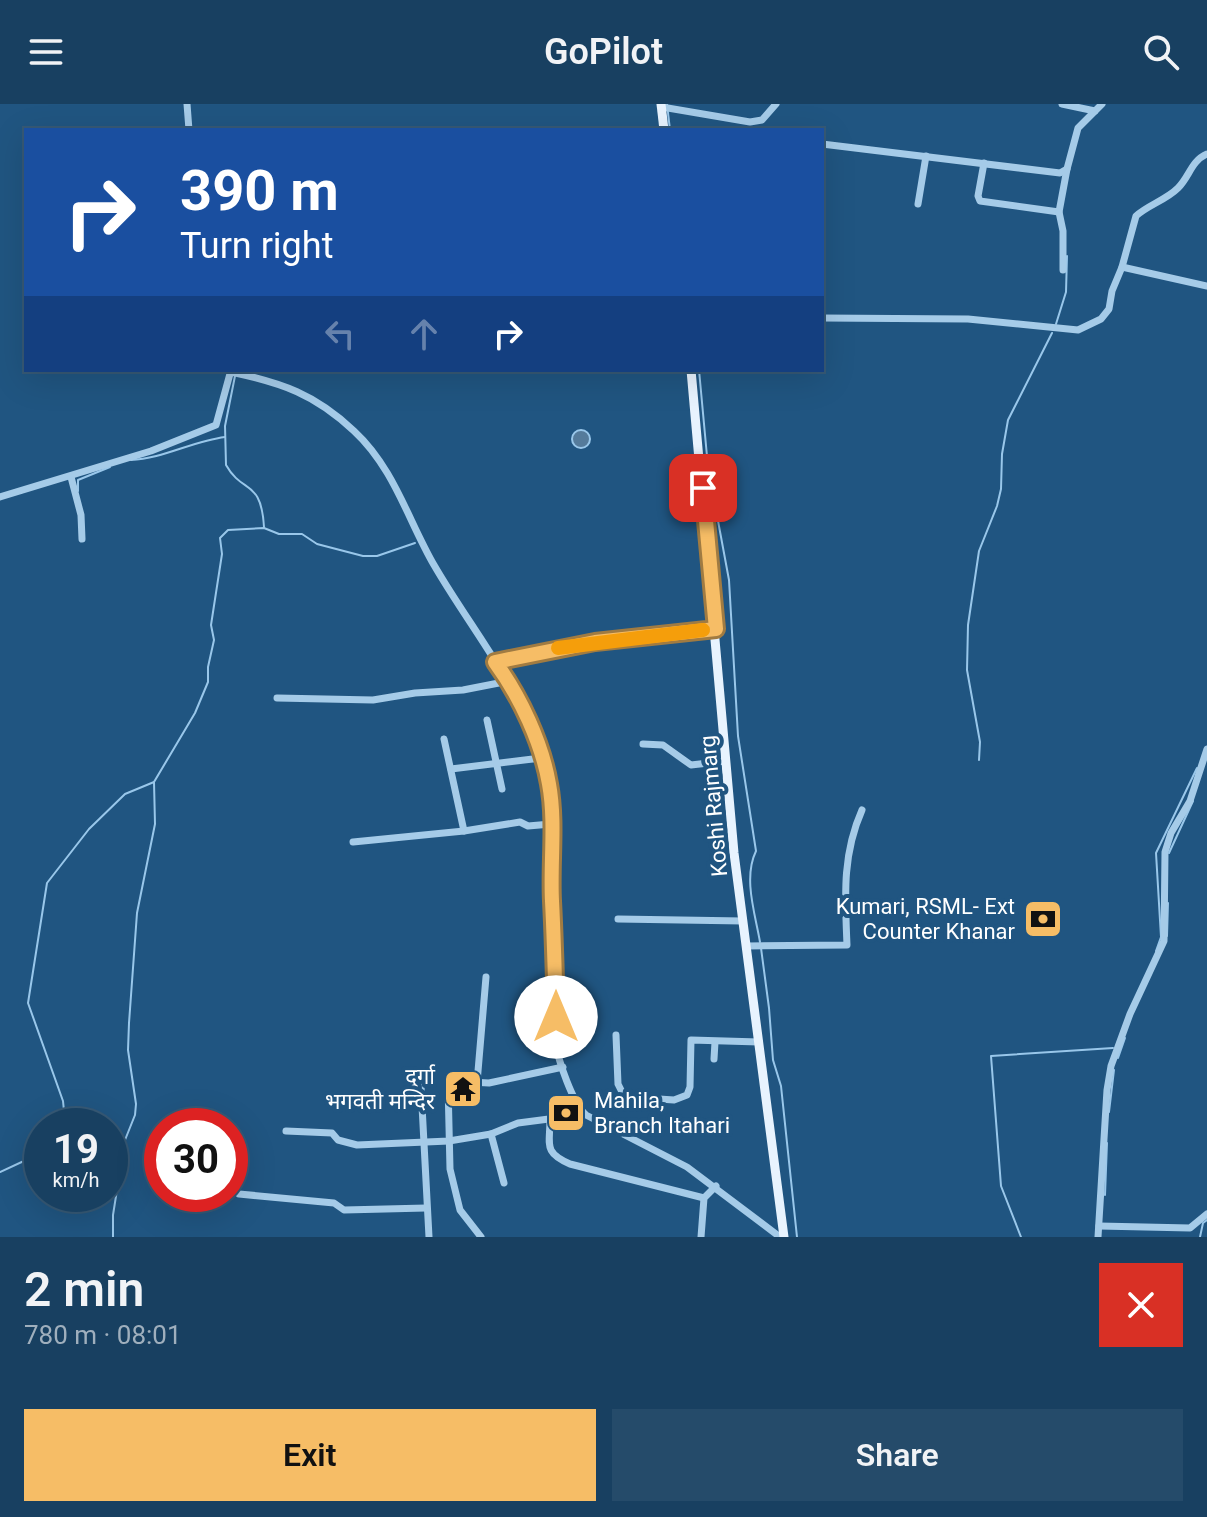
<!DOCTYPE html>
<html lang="en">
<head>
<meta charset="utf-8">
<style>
	:root { --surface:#184061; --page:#254b6a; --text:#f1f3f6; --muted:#9fafbd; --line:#365976; --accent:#f6bd66 }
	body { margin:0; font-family:Roboto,"Noto Sans Devanagari",sans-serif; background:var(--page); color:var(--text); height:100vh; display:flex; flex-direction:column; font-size:30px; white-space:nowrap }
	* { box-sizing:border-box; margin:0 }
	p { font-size:26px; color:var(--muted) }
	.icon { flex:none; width:44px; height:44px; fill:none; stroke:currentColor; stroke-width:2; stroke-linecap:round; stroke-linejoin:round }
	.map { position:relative; height:1133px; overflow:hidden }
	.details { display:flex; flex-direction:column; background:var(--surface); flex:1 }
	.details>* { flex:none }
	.guide { position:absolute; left:24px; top:24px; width:800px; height:244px; border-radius:0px; box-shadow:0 8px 32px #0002,0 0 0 2px var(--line); background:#1a4fa0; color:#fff; overflow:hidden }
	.speed { position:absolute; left:24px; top:1004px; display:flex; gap:16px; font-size:40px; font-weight:700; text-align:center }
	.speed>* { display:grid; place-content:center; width:104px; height:104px; border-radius:50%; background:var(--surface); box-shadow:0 8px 32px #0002,0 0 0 2px var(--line); line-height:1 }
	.speed small { font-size:20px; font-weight:400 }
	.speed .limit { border:12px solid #d22; background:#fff; color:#111 }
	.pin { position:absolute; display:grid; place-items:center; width:68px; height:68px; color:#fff; margin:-34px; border-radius:16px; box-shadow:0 4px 12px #0006 }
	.me { position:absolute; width:88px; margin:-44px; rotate:0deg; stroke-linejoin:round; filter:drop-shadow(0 0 6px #0008) }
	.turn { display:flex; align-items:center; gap:28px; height:168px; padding:0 24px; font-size:36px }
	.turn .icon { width:104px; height:104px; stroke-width:2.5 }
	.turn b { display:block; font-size:56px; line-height:68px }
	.lanes { display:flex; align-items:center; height:76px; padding:0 24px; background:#0003; justify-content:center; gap:40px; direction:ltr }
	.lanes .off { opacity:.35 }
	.round { display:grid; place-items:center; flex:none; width:84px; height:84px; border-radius:0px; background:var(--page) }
	.head { display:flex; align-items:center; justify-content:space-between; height:136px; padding:0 24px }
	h1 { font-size:48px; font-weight:600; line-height:60px }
	.cta { display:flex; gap:16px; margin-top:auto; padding:16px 24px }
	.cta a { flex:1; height:92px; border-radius:0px; background:var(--accent); color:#111; font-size:32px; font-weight:600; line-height:92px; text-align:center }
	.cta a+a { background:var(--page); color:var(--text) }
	header { display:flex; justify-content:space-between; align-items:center; height:104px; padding:0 24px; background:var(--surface); font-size:36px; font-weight:600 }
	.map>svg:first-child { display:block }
	.water { fill:#557b9b; stroke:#99c7ea; stroke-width:2 }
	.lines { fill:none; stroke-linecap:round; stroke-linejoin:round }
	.stream { stroke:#99c7ea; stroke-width:2 }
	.minor { stroke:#a5cbe8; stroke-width:7 }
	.major { stroke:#e8f3fe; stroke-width:9 }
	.route-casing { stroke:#a07b42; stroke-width:20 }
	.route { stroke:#f6bd66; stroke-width:14 }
	.slow { stroke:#f59e0b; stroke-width:14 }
	.labels { text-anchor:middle; stroke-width:8; stroke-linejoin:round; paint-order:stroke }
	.street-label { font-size:22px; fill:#fff; stroke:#205581 }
	.poi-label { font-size:22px; fill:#fff; stroke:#205581; text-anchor:end }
</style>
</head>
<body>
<header><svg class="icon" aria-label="menu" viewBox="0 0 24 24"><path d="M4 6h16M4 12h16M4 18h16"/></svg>GoPilot<svg class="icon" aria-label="search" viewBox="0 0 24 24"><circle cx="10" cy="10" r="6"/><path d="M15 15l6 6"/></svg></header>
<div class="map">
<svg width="1207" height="1133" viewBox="0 0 1207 1133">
	<rect width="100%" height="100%" fill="#205581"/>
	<!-- water -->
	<circle class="water" cx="581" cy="335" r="9"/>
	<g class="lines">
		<!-- stream -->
		<g class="stream">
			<path d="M667 0 670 26"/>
			<path d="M1056 220 1066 188 1067 152"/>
			<path d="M699 266 708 363 729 476 738 632 756 747C743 774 755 809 760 838"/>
			<path d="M235 272 225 322 226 361C243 391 261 374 264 423"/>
			<path d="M131 356C162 355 193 337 225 333"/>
			<path d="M78 387V376L110 363"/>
			<path d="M979 656 980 638 967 566 968 521 979 447 997 402 1001 385 1002 350 1008 316 1052 229"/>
			<path d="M1169 749 1193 697"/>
			<path d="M1167 832 1168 799"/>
			<path d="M761 844 769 904 773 956 781 982 797 1133"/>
			<path d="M1156 847 1161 833 1156 749 1197 664"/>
			<path d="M1118 954 1125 934"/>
			<path d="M1109 1008 1114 966"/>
			<path d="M55 1022 64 1007 63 997 28 899 47 779 89 725 125 690 154 678 195 609 208 578V563L214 536 211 521 222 450 220 434 228 426 264 424 279 430H302L317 440 363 452H377L415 439"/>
			<path d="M0 1068 26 1056H36V1050L42 1042"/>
			<path d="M1105 1091 1107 1039"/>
			<path d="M113 1133V1111L120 1067 124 1059 125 1036 135 1011 136 1000 128 946 129 919 137 809 155 720 154 678"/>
			<path d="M1021 1133 1001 1082 991 952 1113 944"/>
			<path d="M1200 1133 1203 1119 1207 1116"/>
		</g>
		<!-- minor -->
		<g class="minor">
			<path d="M187 0 189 26"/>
			<path d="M1062 0 1095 7"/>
			<path d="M662 3 750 18 762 16 776 0"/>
			<path d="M822 40 1060 69 1067 65 1078 24 1102 0"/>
			<path d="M984 59 978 92 980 97 1059 108 1067 65"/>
			<path d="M918 100 926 52"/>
			<path d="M1059 108 1063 127V166"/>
			<path d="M1122 163 1207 182"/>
			<path d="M822 214 968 215 1078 226 1101 215 1109 205 1112 187 1122 163 1136 112C1148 101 1166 96 1178 84 1190 72 1191 57 1207 50"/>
			<path d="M231 268C282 279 315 290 354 327 394 364 408 416 434 461 475 532 533 597 549 680 553 703 551 729 551 752 552 782 555 812 555 843 555 874 552 908 556 940 558 956 573 1000 586 1011L687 1063 780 1133"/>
			<path d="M71 373 81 411 82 435"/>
			<path d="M0 393 151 347 216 321 231 266"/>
			<path d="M495 558 595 538 716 525"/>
			<path d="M277 594 373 596 415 589 463 586 509 577"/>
			<path d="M487 616 502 685"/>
			<path d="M444 635 464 727"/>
			<path d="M643 640 663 641 691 661 726 657"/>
			<path d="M451 665 541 654"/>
			<path d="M353 738 464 727 520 718 528 722 551 720"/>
			<path d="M618 815 743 817"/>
			<path d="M747 842 847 841C845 793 842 751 862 706"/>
			<path d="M616 931 618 980 622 988 629 993 674 996 687 991 690 983 691 936 759 938"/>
			<path d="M714 955 715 938"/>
			<path d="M477 979 486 873"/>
			<path d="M421 983 429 1133"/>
			<path d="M550 1015C550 1041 543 1048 570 1060L704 1094"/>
			<path d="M286 1027 332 1029 338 1036 357 1041 449 1037 491 1030 518 1019 572 1012 581 1007"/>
			<path d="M491 1030 504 1079"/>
			<path d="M239 1090 334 1099 344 1106 426 1104"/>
			<path d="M1099 1122 1190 1124 1207 1110"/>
			<path d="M481 1133 460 1106 450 1065 448 980 451 977 489 979 563 963"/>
			<path d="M701 1133 704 1094 716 1082"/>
			<path d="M1098 1133 1107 986 1111 962 1130 910 1164 837 1165 748 1171 729 1190 697 1207 645"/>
		</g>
		<!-- major -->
		<g class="major">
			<path d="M661 0 664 26"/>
			<path d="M691 266 734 749 784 1133"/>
		</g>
	</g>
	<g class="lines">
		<!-- route casing -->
		<g class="route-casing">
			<path id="route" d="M556 913C555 874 554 835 552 797 550 759 556 718 549 680 542 639 520 592 495 558L595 538 716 525 703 384"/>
		</g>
		<!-- route -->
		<use href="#route" class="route"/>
		<!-- slow -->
		<path class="slow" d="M558 544 703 526"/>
	</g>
	<!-- icons -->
	<defs>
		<g id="bank-square" transform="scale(2)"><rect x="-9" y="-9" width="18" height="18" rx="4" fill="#f6bd66" stroke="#205581"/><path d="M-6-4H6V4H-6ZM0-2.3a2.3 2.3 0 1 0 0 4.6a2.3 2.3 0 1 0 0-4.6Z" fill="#111"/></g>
		<g id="temple-square" transform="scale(2)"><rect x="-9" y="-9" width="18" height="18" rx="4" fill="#f6bd66" stroke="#205581"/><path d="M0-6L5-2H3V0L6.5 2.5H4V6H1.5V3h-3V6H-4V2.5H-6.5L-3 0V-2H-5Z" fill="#111"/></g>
	</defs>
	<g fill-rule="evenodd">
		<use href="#bank-square" x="1043" y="815"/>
		<use href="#temple-square" x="463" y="985"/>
		<use href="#bank-square" x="566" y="1009"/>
	</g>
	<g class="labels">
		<!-- street labels -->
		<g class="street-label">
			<text transform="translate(713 702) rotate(-95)" y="8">Koshi Rajmarg</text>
		</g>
		<!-- poi labels -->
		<g class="poi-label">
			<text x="1015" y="810">Kumari, RSML- Ext<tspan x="1015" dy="25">Counter Khanar</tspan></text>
			<text x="435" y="980">दुर्गा<tspan x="435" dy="25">भगवती मन्दिर</tspan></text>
			<text x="594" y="1004" text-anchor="start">Mahila,<tspan x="594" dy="25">Branch Itahari</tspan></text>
		</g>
	</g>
</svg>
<div class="speed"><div>19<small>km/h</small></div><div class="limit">30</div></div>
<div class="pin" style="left:703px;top:384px;background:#d93025"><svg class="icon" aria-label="arrive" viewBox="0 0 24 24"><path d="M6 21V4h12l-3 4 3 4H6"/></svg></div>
<svg class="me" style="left:556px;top:913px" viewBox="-20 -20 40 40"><circle r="19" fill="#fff"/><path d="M0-13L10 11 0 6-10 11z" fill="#f6bd66"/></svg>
<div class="guide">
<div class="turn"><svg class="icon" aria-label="right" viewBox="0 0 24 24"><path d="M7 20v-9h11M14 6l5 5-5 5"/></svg><div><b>390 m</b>Turn right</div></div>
<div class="lanes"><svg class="icon off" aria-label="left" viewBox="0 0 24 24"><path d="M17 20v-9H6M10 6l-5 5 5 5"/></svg><svg class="icon off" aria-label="ahead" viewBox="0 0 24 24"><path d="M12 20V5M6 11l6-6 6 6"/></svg><svg class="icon" aria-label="right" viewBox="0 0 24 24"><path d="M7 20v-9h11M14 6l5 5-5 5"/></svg></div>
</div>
</div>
<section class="details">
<div class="head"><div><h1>2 min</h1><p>780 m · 08:01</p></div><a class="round" style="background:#d93025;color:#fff"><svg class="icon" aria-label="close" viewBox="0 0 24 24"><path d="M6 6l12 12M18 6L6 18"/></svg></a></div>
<div class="cta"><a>Exit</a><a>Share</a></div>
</section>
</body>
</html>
